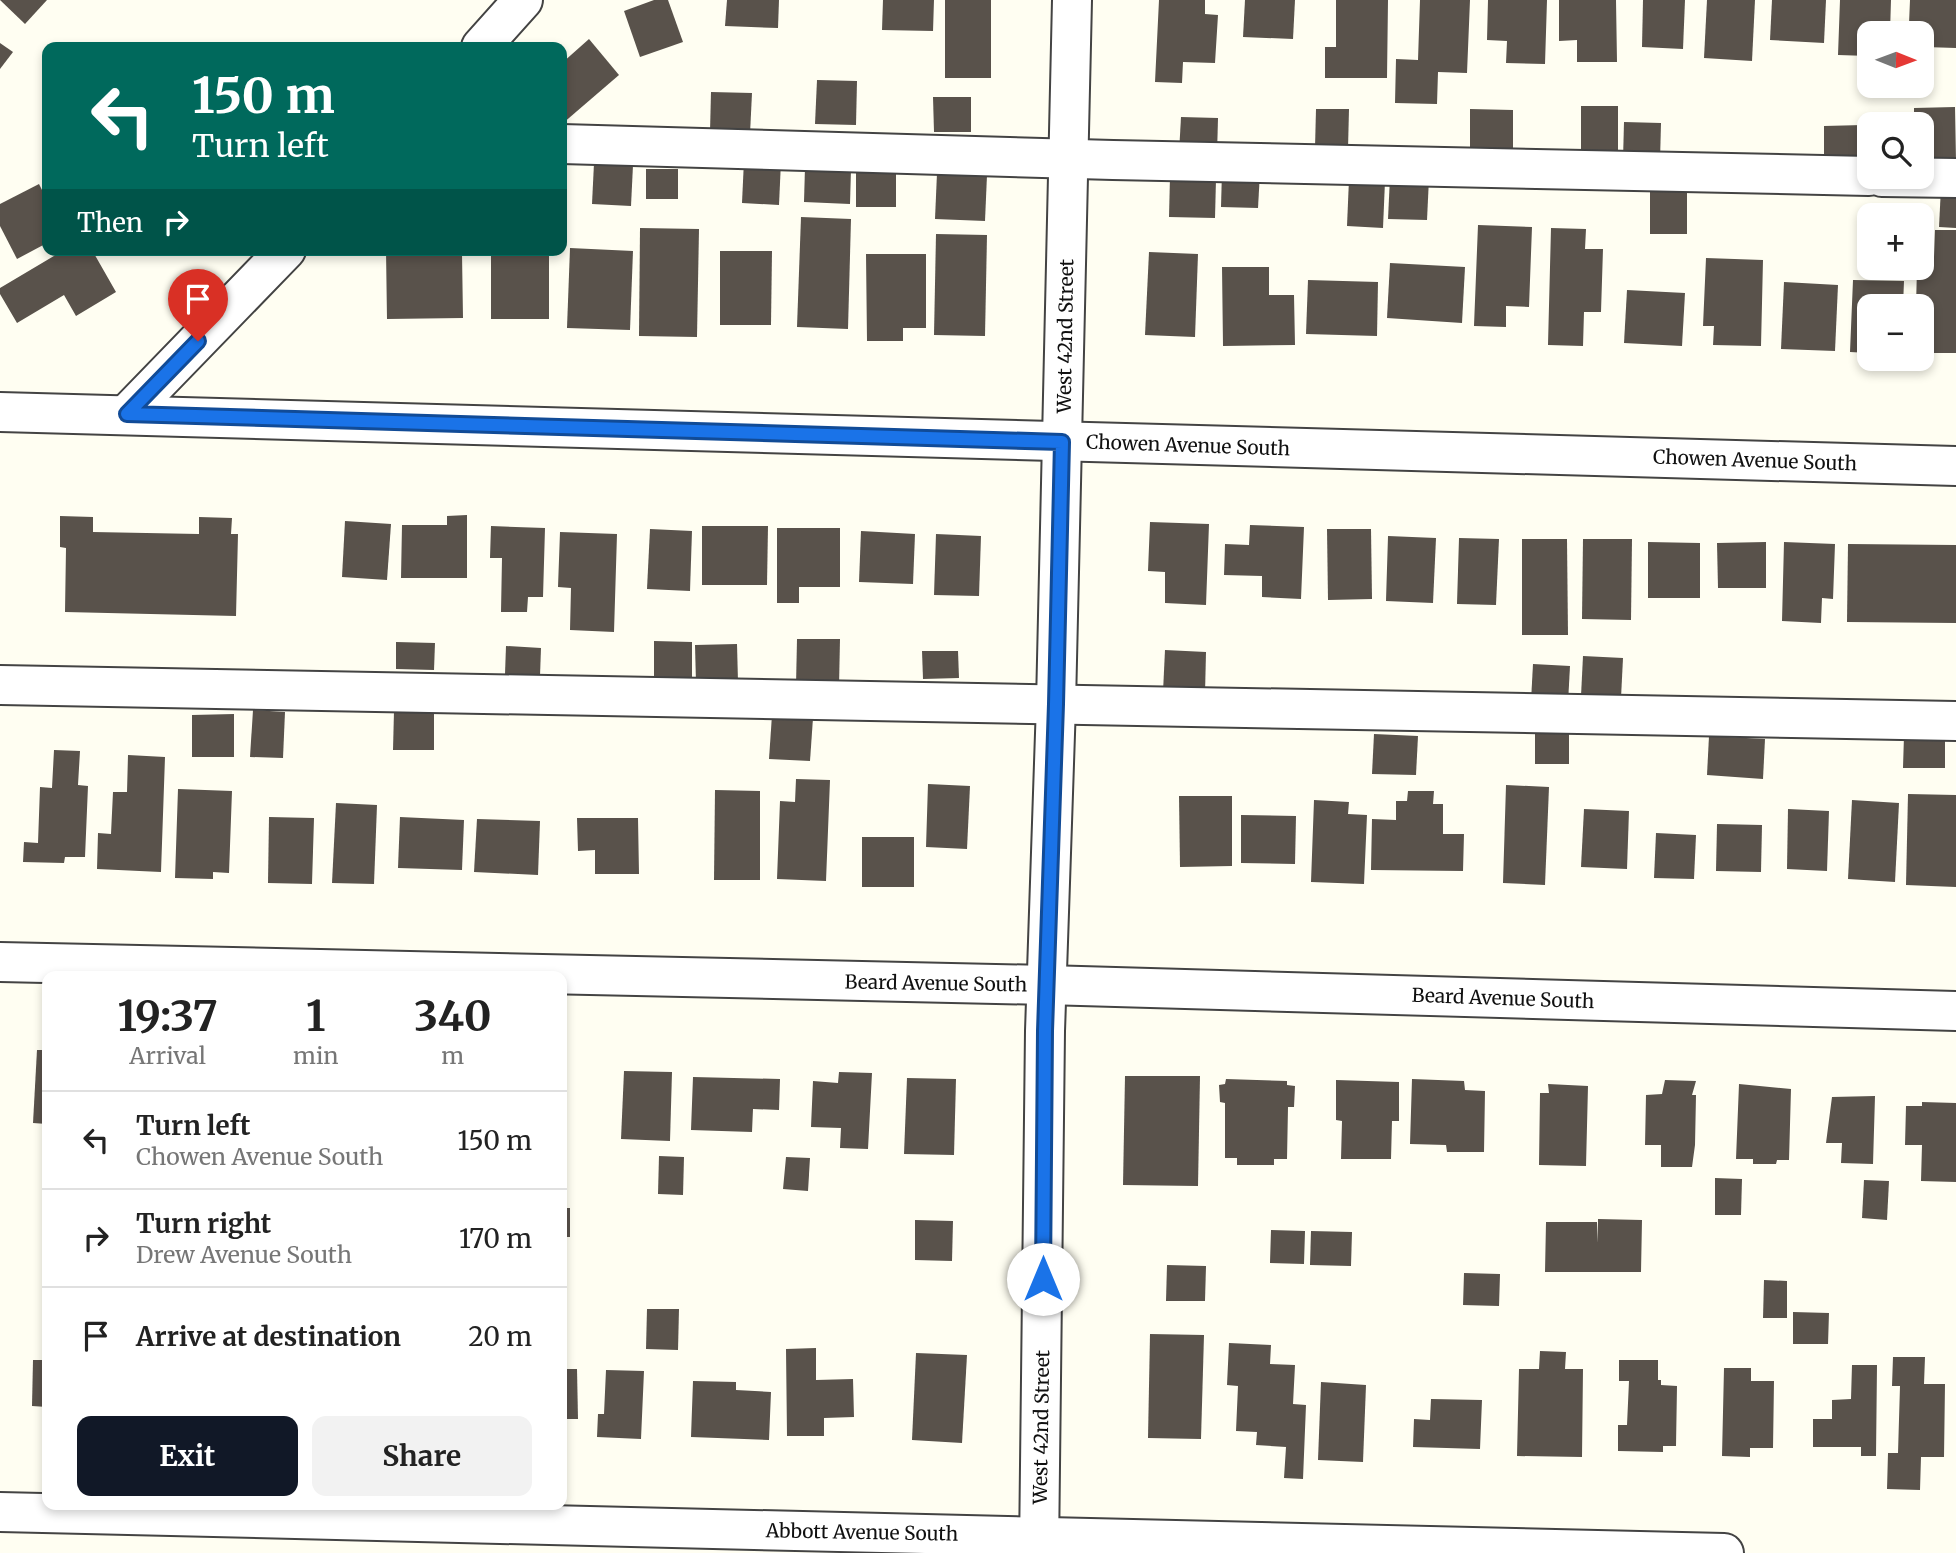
<!DOCTYPE html>
<html lang="en">
<head>
<meta charset="utf-8">
<style>
	:root { --surface:#fff; --page:#f2f2f2; --text:#222; --muted:#767676; --line:#e0e0e0; --accent:#111827 }
	body { margin:0; font-family:Merriweather,serif; background:var(--page); color:var(--text); height:100vh; display:flex; flex-direction:column; font-size:26px; white-space:nowrap }
	* { box-sizing:border-box; margin:0 }
	p { font-size:23px; color:var(--muted) }
	.icon { flex:none; width:38px; height:38px; fill:none; stroke:currentColor; stroke-width:2; stroke-linecap:round; stroke-linejoin:round }
	.map { position:relative; flex:1; overflow:hidden }
	.details { position:absolute; left:42px; top:971px; width:525px; height:539px; display:flex; flex-direction:column; background:var(--surface); border-radius:14px; box-shadow:0 4px 10px #0003 }
	.details>* { flex:none }
	.guide { position:absolute; left:42px; top:42px; width:525px; height:214px; border-radius:14px; box-shadow:0 4px 10px #0003; background:#00695c; color:#fff; overflow:hidden }
	.needle { width:46px; rotate:91deg }
	.buttons { position:absolute; left:1857px; top:21px; display:grid; gap:14px }
	.buttons a { display:grid; place-items:center; width:77px; height:77px; border-radius:14px; background:var(--surface); box-shadow:0 4px 10px #0003; font-size:35px }
	.pin { position:absolute; display:grid; place-items:center; width:60px; height:60px; color:#fff; margin:-72px -30px; border-radius:50% 50% 50% 0; rotate:-45deg; box-shadow:0 0 7px #0007 }
	.pin .icon { rotate:45deg }
	.me { position:absolute; width:77px; margin:-38px; rotate:0deg; stroke-linejoin:round; filter:drop-shadow(0 0 5px #0008) }
	.turn { display:flex; align-items:center; gap:24px; height:147px; padding:0 35px; font-size:32px }
	.turn .icon { width:91px; height:91px; stroke-width:2.5 }
	.turn b { display:block; font-size:49px; line-height:60px }
	.then { display:flex; align-items:center; height:66px; padding:0 35px; background:#0003; gap:14px; font-size:26px }
	.eta { display:flex; justify-content:space-evenly; align-items:center; height:119px; text-align:center }
	.eta b { font-size:42px; font-weight:700; line-height:49px }
	.action { display:flex; gap:14px; margin-top:auto; padding:14px 35px }
	.action a { flex:1; height:80px; border-radius:14px; background:var(--accent); color:#fff; font-size:28px; font-weight:700; line-height:80px; text-align:center }
	.action a+a { background:var(--page); color:var(--text) }
	ul { padding:0; list-style:none }
	li { display:flex; align-items:center; gap:21px; height:98px; padding:0 35px; border-top:2px solid var(--line) }
	li div { flex:1 }
	li b { display:block; font-size:26px }
	li em { font-style:normal }
	.map>svg:first-child { display:block }
	.building { fill:#59524b }
	.lines { fill:none; stroke-linecap:round; stroke-linejoin:round }
	.minor-casing { stroke:#434343; stroke-width:42 }
	.minor { stroke:#fff; stroke-width:38 }
	.route-casing { stroke:#114b97; stroke-width:18 }
	.route { stroke:#1a73e8; stroke-width:12 }
	.labels { text-anchor:middle; stroke-width:7; stroke-linejoin:round; paint-order:stroke }
	.street-label { font-size:19px; fill:#101010; stroke:#fff }
</style>
</head>
<body>
<div class="map">
<svg width="1956" height="1553" viewBox="0 0 1956 1553">
	<rect width="100%" height="100%" fill="#fffef2"/>
	<!-- building -->
	<g class="building">
		<path d="M0 0H47L25 24Z"/>
		<path d="M654 0H668L683 42 640 57 624 11Z"/>
		<path d="M727 0H779L778 28 725 26Z"/>
		<path d="M883 0H934L933 31 882 30Z"/>
		<rect x="945" y="0" width="46" height="78"/>
		<path d="M1159 0H1205V14L1218 15 1215 63 1183 62 1182 83 1155 82Z"/>
		<path d="M1245 0H1295L1293 39 1243 37Z"/>
		<path d="M1336 0H1388L1387 78H1325V47H1336Z"/>
		<path d="M1420 0H1470L1467 73 1438 72 1437 104 1395 103 1396 59 1418 60Z"/>
		<path d="M1488 0H1547L1545 64 1506 63 1507 41 1487 40Z"/>
		<path d="M1559 0H1616L1617 62H1577V40L1559 41Z"/>
		<path d="M1643 0H1685L1683 49 1642 47Z"/>
		<path d="M1707 0H1755L1752 61 1704 58Z"/>
		<path d="M1772 0H1826L1824 43 1770 40Z"/>
		<path d="M1840 0H1891L1890 33H1869V56L1838 55Z"/>
		<path d="M1910 0H1956V48L1925 47V67H1922V33H1899L1900 24H1909Z"/>
		<path d="M589 39 619 75 562 124V63Z"/>
		<path d="M0 43 13 52 0 69Z"/>
		<path d="M817 80 857 81 856 125 815 124Z"/>
		<path d="M711 92 752 93 750 134 710 132Z"/>
		<path d="M933 97H971V132H934Z"/>
		<rect x="1581" y="106" width="37" height="49"/>
		<path d="M1955 107 1956 161H1922V124H1914V108Z"/>
		<path d="M1316 109H1349L1348 149 1315 148Z"/>
		<path d="M1470 109 1513 110V152H1470Z"/>
		<path d="M1181 117 1218 118 1217 155 1179 153Z"/>
		<path d="M1624 122 1661 123 1660 161 1623 160Z"/>
		<path d="M1863 125V160H1824V126Z"/>
		<path d="M744 160 781 161 779 205 742 203Z"/>
		<path d="M594 163 633 165 631 206 592 204Z"/>
		<path d="M856 163 896 164V207H856Z"/>
		<path d="M805 167 851 169 850 204 804 202Z"/>
		<rect x="646" y="169" width="32" height="30"/>
		<path d="M1222 171 1260 172 1258 208 1221 207Z"/>
		<path d="M937 173 987 175 985 221 935 219Z"/>
		<path d="M1170 177 1216 179 1215 218 1169 217Z"/>
		<path d="M1390 177 1429 178 1427 220 1388 219Z"/>
		<path d="M1349 179 1385 181 1383 228 1347 226Z"/>
		<rect x="1650" y="180" width="37" height="54"/>
		<path d="M39 184 47 200V243L17 259 0 226V204Z"/>
		<path d="M1941 187 1956 188V228L1939 227Z"/>
		<path d="M801 217 851 219 848 329 797 327Z"/>
		<path d="M1478 225 1532 227 1529 307 1506 306V327L1474 326Z"/>
		<path d="M640 228 699 229 697 337 639 336Z"/>
		<path d="M1551 228 1586 229 1585 249H1603L1601 312H1584L1583 346 1548 345Z"/>
		<path d="M1935 230H1956V353H1922V306H1916L1917 268H1922V257H1934Z"/>
		<path d="M936 234 987 235 985 336 934 335Z"/>
		<path d="M570 248 633 251 630 330 567 328Z"/>
		<path d="M64 250H92L116 292 76 316 64 295 17 323 0 294V288Z"/>
		<path d="M386 250H450L449 253H462L463 318 387 319Z"/>
		<path d="M720 251H772L771 325H720Z"/>
		<rect x="491" y="252" width="58" height="67"/>
		<path d="M1149 252 1198 254 1195 337 1145 335Z"/>
		<path d="M866 254H926V328H903V341H867Z"/>
		<path d="M1706 258 1763 260 1761 346 1713 345 1714 326H1703Z"/>
		<path d="M1390 263 1465 267 1462 323 1387 318Z"/>
		<path d="M1222 267H1269V295H1294L1295 345 1223 346Z"/>
		<path d="M1308 280 1378 282 1377 336 1306 334Z"/>
		<path d="M1853 280 1904 281 1903 306H1869V353L1850 352Z"/>
		<path d="M1784 282 1838 285 1835 351 1781 349Z"/>
		<path d="M1627 290 1685 293 1682 346 1624 343Z"/>
		<path d="M467 515V578H401L402 525H447V516Z"/>
		<path d="M60 516 93 517V532L199 534V517L232 518 231 534H238L236 616 65 612 66 548 60 547Z"/>
		<path d="M345 521 391 524 387 580 342 577Z"/>
		<path d="M1150 522 1209 524 1206 605 1165 603V572L1148 571Z"/>
		<path d="M1250 525 1304 527 1301 599 1262 597V576L1224 575 1225 544 1249 545Z"/>
		<path d="M491 526 545 528 543 597H528L527 612H501L502 558H490Z"/>
		<path d="M702 526H768L767 585H702Z"/>
		<path d="M777 528H840V587H799V603H777Z"/>
		<path d="M650 529 692 531 690 591 647 589Z"/>
		<path d="M1327 529H1371L1372 599 1328 600Z"/>
		<path d="M861 531 915 534 913 584 859 582Z"/>
		<path d="M560 532 617 534 614 632 570 630 571 588 558 587Z"/>
		<path d="M936 534 981 536 979 596 934 595Z"/>
		<path d="M1388 536 1436 538 1433 603 1386 601Z"/>
		<path d="M1459 538 1499 539 1496 605 1457 604Z"/>
		<path d="M1522 539H1567L1568 635H1522Z"/>
		<path d="M1583 539H1632L1631 620 1582 619Z"/>
		<path d="M1648 542 1700 543V598H1648Z"/>
		<path d="M1766 542V588H1718L1717 543Z"/>
		<path d="M1784 542 1835 544 1833 599 1822 598 1821 623 1782 621Z"/>
		<path d="M1848 544 1956 545V623L1847 622Z"/>
		<path d="M797 639H840L839 687 796 686Z"/>
		<path d="M654 641 692 642V684H654Z"/>
		<path d="M396 642 435 643 434 670 396 669Z"/>
		<path d="M737 644 738 682 696 683 695 645Z"/>
		<path d="M506 646 541 648 540 676 505 674Z"/>
		<path d="M1165 650 1206 652 1205 694 1163 692Z"/>
		<path d="M922 651H958L959 678 923 679Z"/>
		<path d="M1583 656 1623 658 1621 698 1581 696Z"/>
		<path d="M1533 664 1570 666 1568 703 1531 701Z"/>
		<path d="M253 710 285 712 283 758 250 757Z"/>
		<path d="M394 711 434 712V750H393Z"/>
		<path d="M234 714V757H192V715Z"/>
		<path d="M772 715 813 718 810 761 769 759Z"/>
		<rect x="1535" y="729" width="34" height="35"/>
		<path d="M1374 734 1418 736 1416 775 1372 774Z"/>
		<path d="M1904 735H1945V768H1903Z"/>
		<path d="M1709 736 1765 739 1763 779 1707 775Z"/>
		<path d="M54 750 80 751 78 785 88 786 85 857H65L64 863 23 862 24 842 38 843 40 787 52 788Z"/>
		<path d="M128 755 165 757 161 872 97 869 98 833 111 834 113 792H127Z"/>
		<path d="M796 779 830 780 826 881 777 879 780 801 795 802Z"/>
		<path d="M928 784 970 786 967 849 926 847Z"/>
		<path d="M1506 785 1549 787 1545 885 1503 883Z"/>
		<path d="M178 789 232 791 229 873 213 872V879L175 878Z"/>
		<path d="M715 790 760 791V880H714Z"/>
		<path d="M1408 791H1434L1433 804H1443V834H1464L1463 871 1371 870 1372 819 1396 820V801H1407Z"/>
		<path d="M1908 794 1956 795V887L1906 885Z"/>
		<path d="M1179 796H1232V866L1180 867Z"/>
		<path d="M1314 800 1349 802 1348 814 1367 815 1364 884 1311 882Z"/>
		<path d="M1852 800 1899 803 1895 882 1848 879Z"/>
		<path d="M336 803 377 805 374 884 332 883Z"/>
		<path d="M1584 809 1629 811 1627 869 1581 867Z"/>
		<path d="M1788 809 1829 811 1827 871 1787 869Z"/>
		<path d="M1241 815 1296 816 1295 864 1241 863Z"/>
		<path d="M269 817 314 818 312 884 268 883Z"/>
		<path d="M400 817 464 820 462 870 398 868Z"/>
		<path d="M577 818H638L639 874H595V850L578 851Z"/>
		<path d="M477 819 540 821 538 875 474 872Z"/>
		<path d="M1717 824 1762 825 1761 872 1716 871Z"/>
		<path d="M1656 833 1696 835 1694 879 1654 878Z"/>
		<rect x="862" y="837" width="52" height="50"/>
		<path d="M37 1050H47V1124L33 1123Z"/>
		<rect x="562" y="1069" width="5" height="58"/>
		<path d="M624 1071 672 1072 670 1141 621 1139Z"/>
		<path d="M839 1072 872 1073 868 1149 840 1148 841 1128 811 1127 813 1081 838 1083Z"/>
		<path d="M1125 1076H1200L1198 1186 1123 1185Z"/>
		<path d="M693 1077 780 1079 779 1110 753 1109 752 1132 691 1130Z"/>
		<path d="M907 1078 956 1079 954 1155 904 1154Z"/>
		<path d="M1226 1079 1287 1081V1085L1295 1086 1294 1107H1288L1287 1159H1274V1165H1237V1158H1225V1103L1220 1102 1219 1085 1225 1084Z"/>
		<path d="M1412 1079 1464 1081 1465 1090 1485 1091 1484 1152H1447L1446 1145 1410 1144Z"/>
		<path d="M1336 1080 1399 1082V1121H1392L1391 1159H1341L1342 1121 1336 1120Z"/>
		<path d="M1665 1080 1696 1081 1692 1095H1696L1695 1145 1692 1167H1661V1145H1645L1646 1095 1662 1094Z"/>
		<path d="M1548 1084 1588 1086 1586 1166 1539 1165 1540 1093H1549Z"/>
		<path d="M1739 1084 1791 1089 1789 1160H1777L1776 1164H1753V1159H1736Z"/>
		<path d="M1875 1096 1873 1164 1841 1163 1842 1143H1826L1832 1097Z"/>
		<path d="M1922 1102 1956 1103V1182L1921 1181 1922 1145H1905L1906 1106H1922Z"/>
		<path d="M659 1156 684 1157 683 1195 658 1194Z"/>
		<path d="M786 1157 810 1158 808 1191 783 1189Z"/>
		<path d="M1715 1178 1742 1179 1741 1215H1715Z"/>
		<path d="M1864 1180 1889 1181 1887 1220 1862 1218Z"/>
		<path d="M44 1202H47V1248H42Z"/>
		<rect x="562" y="1208" width="8" height="29"/>
		<path d="M1598 1219 1642 1220 1641 1272H1545L1546 1222H1597L1598 1243Z"/>
		<path d="M915 1220 953 1221 952 1261 915 1260Z"/>
		<path d="M1271 1230 1305 1231 1304 1264 1270 1263Z"/>
		<path d="M1311 1231 1352 1232 1351 1266 1310 1265Z"/>
		<path d="M1167 1265 1206 1266 1205 1301H1166Z"/>
		<path d="M1464 1273 1500 1274 1499 1306 1463 1305Z"/>
		<path d="M1764 1280 1787 1281V1318H1763Z"/>
		<path d="M647 1309H679L678 1350 646 1349Z"/>
		<path d="M1793 1312 1829 1313 1828 1344H1793Z"/>
		<path d="M1150 1334 1204 1335 1201 1439 1148 1438Z"/>
		<path d="M1229 1343 1271 1345 1270 1364 1295 1365 1293 1404 1306 1405 1303 1479 1284 1478 1286 1447 1256 1445 1257 1432 1236 1431 1238 1386 1227 1385Z"/>
		<path d="M816 1348V1380L853 1379 854 1417 824 1418V1436H787L786 1349Z"/>
		<path d="M1540 1351 1566 1352 1565 1369H1583L1582 1457 1517 1456 1519 1369H1539Z"/>
		<path d="M916 1353 967 1355 962 1443 912 1440Z"/>
		<path d="M1893 1357H1925L1924 1384H1945L1944 1457H1921L1920 1490 1887 1489 1888 1453H1898L1900 1386H1892Z"/>
		<path d="M33 1360H47V1407L32 1406Z"/>
		<path d="M1619 1360H1658V1380H1661V1385L1677 1386 1676 1446H1663V1452L1618 1451V1425H1627L1629 1381H1619Z"/>
		<path d="M1852 1365H1877L1876 1456H1861V1447H1813V1419H1832V1400L1851 1399Z"/>
		<path d="M1724 1368H1751V1381H1774L1773 1448H1750V1457L1722 1456Z"/>
		<path d="M562 1369H577L578 1419H562Z"/>
		<path d="M606 1370 644 1371 641 1439 597 1437 598 1414H604Z"/>
		<path d="M693 1381 736 1382V1390L771 1392 769 1440 691 1437Z"/>
		<path d="M1321 1382 1366 1385 1363 1462 1318 1460Z"/>
		<path d="M1431 1399 1482 1400 1480 1449 1413 1447 1414 1419 1430 1420Z"/>
	</g>
	<g class="lines">
		<!-- minor casing -->
		<g class="minor-casing">
			<g id="minor">
				<path d="M481 47 523 0"/>
				<path d="M562 144 1113 160 1869 176"/>
				<path d="M1882 177 1956 178"/>
				<path d="M0 412 1956 466"/>
				<path d="M127 414 286 250"/>
				<path d="M0 685 1956 721"/>
				<path d="M0 962 1046 985 1956 1011"/>
				<path d="M0 1512 1724 1553"/>
				<path d="M1039 1553 1045 1031 1056 704 1072 0"/>
			</g>
		</g>
		<!-- minor -->
		<use href="#minor" class="minor"/>
	</g>
	<g class="lines">
		<!-- route casing -->
		<g class="route-casing">
			<path id="route" d="M198 341 127 414 1062 442 1056 704 1045 1031 1043 1279"/>
		</g>
		<!-- route -->
		<use href="#route" class="route"/>
	</g>
	<g class="labels">
		<!-- street labels -->
		<g class="street-label">
			<text transform="translate(1065 336) rotate(-89)" y="7">West 42nd Street</text>
			<text transform="translate(1188 445) rotate(2)" y="7">Chowen Avenue South</text>
			<text transform="translate(1755 460) rotate(2)" y="7">Chowen Avenue South</text>
			<text transform="translate(936 983) rotate(1)" y="7">Beard Avenue South</text>
			<text transform="translate(1503 998) rotate(2)" y="7">Beard Avenue South</text>
			<text transform="translate(1041 1427) rotate(-89)" y="7">West 42nd Street</text>
			<text transform="translate(862 1532) rotate(1)" y="7">Abbott Avenue South</text>
		</g>
	</g>
</svg>
<div class="buttons">
<a><svg class="needle" viewBox="-14 -14 28 28"><path d="M0-13l5 13h-10z" fill="#e53935"/><path d="M0 13l5-13h-10z" fill="#767676"/></svg></a>
<a><svg class="icon" aria-label="search" viewBox="0 0 24 24"><circle cx="10" cy="10" r="6"/><path d="M15 15l6 6"/></svg></a>
<a>+</a>
<a>−</a>
</div>
<div class="pin" style="left:198px;top:341px;background:#d93025"><svg class="icon" aria-label="arrive" viewBox="0 0 24 24"><path d="M6 21V4h12l-3 4 3 4H6"/></svg></div>
<svg class="me" style="left:1043px;top:1279px" viewBox="-20 -20 40 40"><circle r="19" fill="#fff"/><path d="M0-13L10 11 0 6-10 11z" fill="#1a73e8"/></svg>
<div class="guide">
<div class="turn"><svg class="icon" aria-label="left" viewBox="0 0 24 24"><path d="M17 20v-9H6M10 6l-5 5 5 5"/></svg><div><b>150 m</b>Turn left</div></div>
<div class="then">Then<svg class="icon" aria-label="right" viewBox="0 0 24 24"><path d="M7 20v-9h11M14 6l5 5-5 5"/></svg></div>
</div>
<section class="details">
<div class="eta">
<div><b>19:37</b><p>Arrival</p></div>
<div><b>1</b><p>min</p></div>
<div><b>340</b><p>m</p></div>
</div>
<ul>
<li><svg class="icon" aria-label="left" viewBox="0 0 24 24"><path d="M17 20v-9H6M10 6l-5 5 5 5"/></svg><div><b>Turn left</b><p>Chowen Avenue South</p></div><em>150 m</em></li>
<li><svg class="icon" aria-label="right" viewBox="0 0 24 24"><path d="M7 20v-9h11M14 6l5 5-5 5"/></svg><div><b>Turn right</b><p>Drew Avenue South</p></div><em>170 m</em></li>
<li><svg class="icon" aria-label="arrive" viewBox="0 0 24 24"><path d="M6 21V4h12l-3 4 3 4H6"/></svg><div><b>Arrive at destination</b></div><em>20 m</em></li>
</ul>
<div class="action"><a>Exit</a><a>Share</a></div>
</section>
</div>
</body>
</html>
